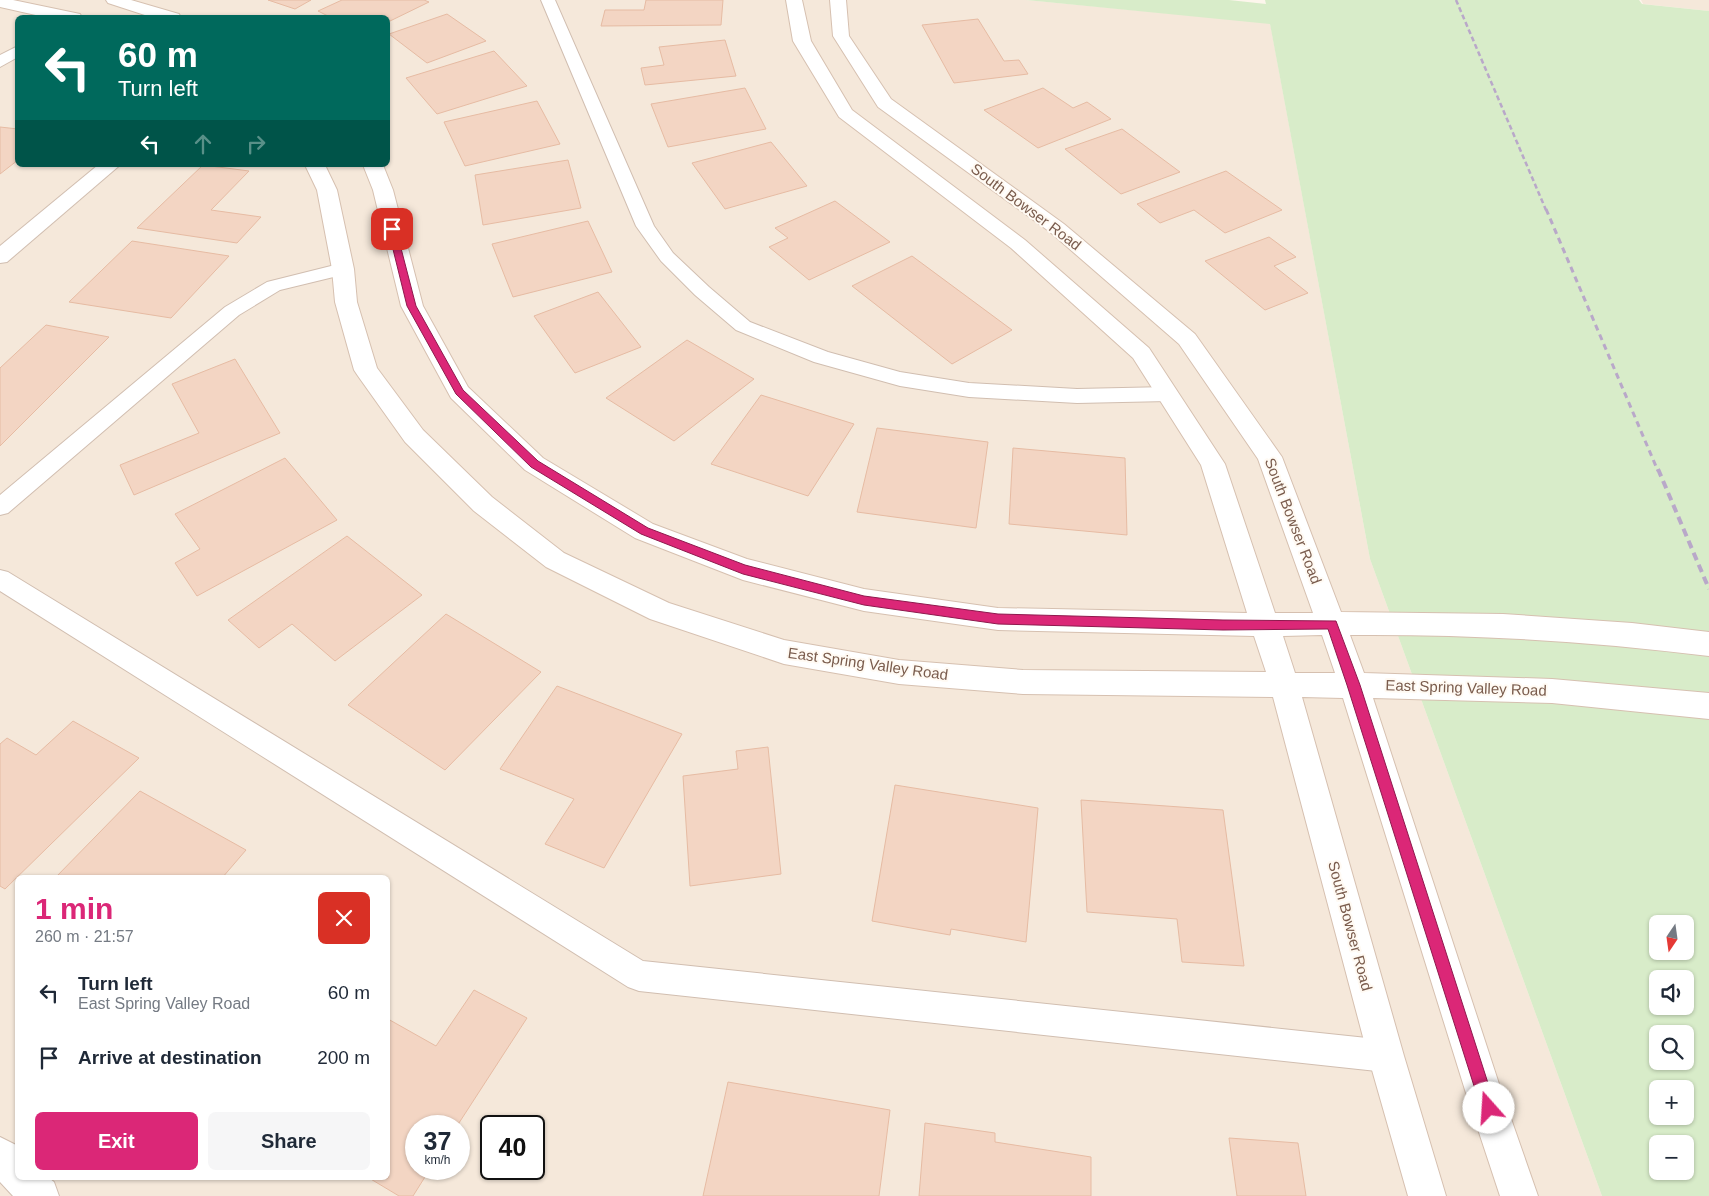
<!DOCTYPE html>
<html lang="en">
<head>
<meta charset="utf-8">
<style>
	:root { --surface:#fff; --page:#f6f6f7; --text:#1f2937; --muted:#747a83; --accent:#db2777 }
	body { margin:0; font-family:Helvetica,sans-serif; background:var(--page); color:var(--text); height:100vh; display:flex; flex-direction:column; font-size:19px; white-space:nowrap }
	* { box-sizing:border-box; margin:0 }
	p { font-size:16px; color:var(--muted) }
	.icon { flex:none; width:28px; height:28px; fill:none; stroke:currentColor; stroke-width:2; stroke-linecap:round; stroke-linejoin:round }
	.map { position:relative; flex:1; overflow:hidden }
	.drawer { position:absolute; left:15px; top:875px; width:375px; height:305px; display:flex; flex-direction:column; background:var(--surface); border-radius:8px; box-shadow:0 1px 4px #0004 }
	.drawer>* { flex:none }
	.guide { position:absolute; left:15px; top:15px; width:375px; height:152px; border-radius:8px; box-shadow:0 1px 4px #0004; background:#00695c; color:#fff; overflow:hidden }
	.needle { width:32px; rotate:193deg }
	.buttons { position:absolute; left:1649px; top:915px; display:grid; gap:10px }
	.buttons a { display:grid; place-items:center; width:45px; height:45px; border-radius:8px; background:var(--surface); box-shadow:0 1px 4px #0004; font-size:25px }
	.speed { position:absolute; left:405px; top:1115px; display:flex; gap:10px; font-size:25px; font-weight:700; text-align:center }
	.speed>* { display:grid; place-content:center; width:65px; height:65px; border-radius:50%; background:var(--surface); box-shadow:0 1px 4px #0004; line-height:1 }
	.speed small { font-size:12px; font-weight:400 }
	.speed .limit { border:2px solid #111; border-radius:8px; background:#fff; color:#111 }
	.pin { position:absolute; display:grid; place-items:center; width:42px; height:42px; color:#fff; margin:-21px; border-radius:10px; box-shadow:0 2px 8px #0006 }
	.me { position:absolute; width:55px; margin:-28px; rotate:341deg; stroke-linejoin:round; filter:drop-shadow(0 0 4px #0008) }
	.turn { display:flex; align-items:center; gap:18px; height:105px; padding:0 20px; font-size:22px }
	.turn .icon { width:65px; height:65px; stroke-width:2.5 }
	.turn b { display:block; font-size:35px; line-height:42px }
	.lanes { display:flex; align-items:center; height:48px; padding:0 20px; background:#0003; justify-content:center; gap:25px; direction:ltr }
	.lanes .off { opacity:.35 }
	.round { display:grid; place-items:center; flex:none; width:52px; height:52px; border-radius:8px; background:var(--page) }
	.headline { display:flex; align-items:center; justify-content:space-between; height:85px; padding:0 20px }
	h1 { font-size:30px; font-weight:600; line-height:38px; color:var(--accent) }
	.primary-button { display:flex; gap:10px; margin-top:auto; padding:10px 20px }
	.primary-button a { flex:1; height:58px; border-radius:8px; background:var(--accent); color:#fff; font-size:20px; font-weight:600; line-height:58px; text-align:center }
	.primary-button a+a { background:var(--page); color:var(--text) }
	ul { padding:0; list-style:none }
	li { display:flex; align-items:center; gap:15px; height:65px; padding:0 20px }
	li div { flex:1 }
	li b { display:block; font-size:19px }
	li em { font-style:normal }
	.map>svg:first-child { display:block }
	.residential { fill:#f5e8da; fill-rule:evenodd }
	.green { fill:#d8ecc9; fill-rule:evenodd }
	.building { fill:#f3d5c3; stroke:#e6bba3 }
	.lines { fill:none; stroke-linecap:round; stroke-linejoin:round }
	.lane-casing { stroke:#d1beb0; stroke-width:2 }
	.street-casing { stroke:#d1beb0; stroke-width:2 }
	.secondary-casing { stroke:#d6c0b0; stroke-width:2 }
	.lane { fill:#fff; fill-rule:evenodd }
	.street { fill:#fff; fill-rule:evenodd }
	.secondary { fill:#fff; fill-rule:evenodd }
	.rail-far2 { stroke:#b9a8c9; stroke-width:2.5; stroke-dasharray:5 3; stroke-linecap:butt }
	.rail-far1 { stroke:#b9a8c9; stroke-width:3; stroke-dasharray:6 4.5; stroke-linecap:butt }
	.rail { stroke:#b9a8c9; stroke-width:4; stroke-dasharray:8 5; stroke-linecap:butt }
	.route { fill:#db2777; stroke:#8e194d }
	.labels { text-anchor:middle; stroke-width:4; stroke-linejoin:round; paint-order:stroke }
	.street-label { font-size:15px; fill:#7a5c4d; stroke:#fffaf3 }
</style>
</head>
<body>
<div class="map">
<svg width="1709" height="1196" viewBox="0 0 1709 1196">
	<rect width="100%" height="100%" fill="#fdf6ec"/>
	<!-- residential -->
	<g class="residential">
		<path d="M0 0H1026L1270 23 1370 559 1602 1196H0ZM18 18H388V165H18ZM18 878H388V1178H18ZM416 1126H459V1169H416ZM491 1126H534V1169H491Z"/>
		<path d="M1641 0H1709V11L1643 4Z"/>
	</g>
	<!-- green -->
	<path class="green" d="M1026 0H1229L1266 4 1265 0H1639L1642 4 1709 11V1196H1602L1370 559 1270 24ZM1658 924H1685V951H1658ZM1658 979H1685V1006H1658ZM1658 1034H1685V1061H1658ZM1658 1089H1685V1116H1658ZM1658 1144H1685V1171H1658Z"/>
	<!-- building -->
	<g class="building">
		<path d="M268 0H311L295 9Z"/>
		<path d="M342 0H424L429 2 388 22V18H332L318 11Z"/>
		<path d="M646 0H723L721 25 601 26 605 10H644Z"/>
		<path d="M447 14 486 41 427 63 389 34Z"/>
		<path d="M978 19 1004 61 1019 60 1028 74 954 83 922 25Z"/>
		<path d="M725 40 736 76 645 85 641 68 664 65 659 47Z"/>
		<path d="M494 51 527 86 437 114 406 78Z"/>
		<path d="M745 88 766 129 668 147 651 104Z"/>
		<path d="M1043 88 1073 108 1087 102 1111 119 1038 148 984 110Z"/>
		<path d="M537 101 560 144 465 166 444 122Z"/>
		<path d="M0 127 18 129V160L0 174Z"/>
		<path d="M1122 129 1180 172 1121 194 1065 149Z"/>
		<path d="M771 142 807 186 725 209 692 163Z"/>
		<path d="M568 160 581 208 483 225 475 175Z"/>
		<path d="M203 165 249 171 211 210 261 217 237 243 137 228Z"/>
		<path d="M1226 171 1282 210 1225 233 1194 210 1160 223 1137 204Z"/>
		<path d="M835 201 890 242 809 280 769 247 788 238 775 228Z"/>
		<path d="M588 221 612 272 513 297 492 244Z"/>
		<path d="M1269 237 1296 257 1274 266 1308 293 1265 310 1205 261Z"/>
		<path d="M132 241 229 256 171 318 69 302Z"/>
		<path d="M912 256 1012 330 952 364 852 286Z"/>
		<path d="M598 292 641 347 575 373 534 316Z"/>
		<path d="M46 325 109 337 0 446V368Z"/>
		<path d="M687 340 754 379 674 441 606 398Z"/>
		<path d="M235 359 280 433 134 495 120 465 199 433 172 384Z"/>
		<path d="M761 395 854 424 808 496 711 464Z"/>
		<path d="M877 428 988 442 976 528 857 512Z"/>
		<path d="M1013 448 1125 458 1127 535 1009 524Z"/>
		<path d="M285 458 337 520 197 596 175 563 200 549 175 514Z"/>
		<path d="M347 536 422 595 335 661 292 624 259 648 228 620Z"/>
		<path d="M446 614 541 672 445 770 348 705Z"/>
		<path d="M557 686 682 734 604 868 545 844 574 799 500 769Z"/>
		<path d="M73 721 139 758 5 889 0 886V744L7 738 36 755Z"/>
		<path d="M768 747 781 874 690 886 683 776 738 769 736 751Z"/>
		<path d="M895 785 1038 808 1026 942 951 929 950 935 872 921Z"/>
		<path d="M140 791 246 850 222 878H55Z"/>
		<path d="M1081 800 1223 810 1244 966 1182 962 1177 919 1087 912Z"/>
		<path d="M474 990 527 1018 457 1126H416V1169H430L413 1196H399L369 1178H388V1019L436 1046Z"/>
		<path d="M728 1082 890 1110 879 1196H703Z"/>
		<path d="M925 1123 995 1133V1142L1091 1157V1196H919Z"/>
		<path d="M1229 1138 1298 1143 1306 1196H1237Z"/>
	</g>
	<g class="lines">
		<!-- lane casing -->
		<g class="lane-casing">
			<g id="lane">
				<path d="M541 0H555L654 226 673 253 709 287 750 322 828 352 900 372 969 383 1077 389 1168 387 1175 389 1178 394 1175 399 1168 401 1077 403 969 397 900 386 814 362 736 330 695 295 661 261 636 226Z"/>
				<path d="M18 46V57L0 67V55Z"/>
				<path d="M343 263 350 265 352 269 350 273 280 290 239 315 8 513 0 515V495L225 307 267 282Z"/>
				<path d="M0 570 8 572 643 961 1386 1040 1397 1045 1402 1056 1397 1067 1386 1072 639 991 628 987 0 591Z"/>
			</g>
		</g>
		<!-- street casing -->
		<g class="street-casing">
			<g id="street">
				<path d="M98 165H120L7 262 0 263V246Z"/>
				<path d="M0 1137 18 1146V1178H49L54 1182 59 1196H13L0 1182Z"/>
			</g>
		</g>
		<!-- secondary casing -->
		<g class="secondary-casing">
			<g id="secondary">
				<path d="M0 0H13L80 14 82 18H49L0 7Z"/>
				<path d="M106 0H131L179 14 181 18H154L108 3Z"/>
				<path d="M786 0H802L811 41 852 110 1025 240 1149 348 1225 464 1275 613H1313L1258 459 1179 344 1050 232 878 107 833 36 830 0H846L849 36 891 99 1064 224 1195 334 1282 457 1341 612 1503 614 1632 623 1709 632V656C1588 641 1472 634 1350 635L1364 673 1552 679 1709 693V719L1552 703 1373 698 1501 1090 1538 1196H1500L1465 1090 1343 698 1302 697 1404 1056 1446 1196H1408L1368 1056 1273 697 1023 694 899 684 784 664 650 619 546 567 474 511 405 442 358 376 354 370 335 302 332 269 317 190 305 165H325L337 190 354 269 357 302 377 368 423 430 492 497 564 553 669 603 784 640 899 660 1023 670 1266 672 1254 636 998 630 864 611 743 580 635 538 525 470 451 398 401 306 373 190 363 165H383L393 190 423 306 468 387 543 458 653 524 747 559 864 589 998 608 1247 613 1201 465 1133 358 1011 248 839 117 793 41ZM1322 635 1335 673H1295L1283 636Z"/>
			</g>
		</g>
		<!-- lane -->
		<use href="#lane" class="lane"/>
		<!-- street -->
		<use href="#street" class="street"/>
		<!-- secondary -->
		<use href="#secondary" class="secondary"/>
		<!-- rail-far2 -->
		<path class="rail-far2" d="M1456 0 1546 210"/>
		<!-- rail-far1 -->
		<path class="rail-far1" d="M1546 209 1658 471"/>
		<!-- rail -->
		<path class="rail" d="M1658 469 1709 589"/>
	</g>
	<!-- route -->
	<path class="route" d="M392 226 396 229 416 306 463 390 538 461 648 528 745 565 864 596 998 614 1223 620 1336 621 1360 685 1496 1108 1494 1113 1489 1116 1483 1113 1481 1108 1347 685 1328 629 1223 630 998 624 864 605 743 574 641 534 531 467 456 394 407 306 388 229Z"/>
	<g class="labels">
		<!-- street labels -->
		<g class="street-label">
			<text transform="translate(1026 207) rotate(37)" y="5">South Bowser Road</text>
			<text transform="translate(1293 521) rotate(69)" y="5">South Bowser Road</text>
			<text transform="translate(868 664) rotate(8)" y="5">East Spring Valley Road</text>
			<text transform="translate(1466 688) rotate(2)" y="5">East Spring Valley Road</text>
			<text transform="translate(1350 926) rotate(75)" y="5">South Bowser Road</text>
		</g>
	</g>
</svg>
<div class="buttons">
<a><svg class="needle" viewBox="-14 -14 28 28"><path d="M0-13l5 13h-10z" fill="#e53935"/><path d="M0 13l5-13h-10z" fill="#747a83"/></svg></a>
<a><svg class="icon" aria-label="sound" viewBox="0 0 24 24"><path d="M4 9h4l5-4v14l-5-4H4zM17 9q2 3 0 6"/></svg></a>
<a><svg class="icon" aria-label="search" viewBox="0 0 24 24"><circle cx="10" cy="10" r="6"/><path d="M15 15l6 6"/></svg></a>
<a>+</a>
<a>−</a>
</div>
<div class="speed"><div>37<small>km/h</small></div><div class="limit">40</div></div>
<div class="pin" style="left:392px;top:229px;background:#d93025"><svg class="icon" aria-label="arrive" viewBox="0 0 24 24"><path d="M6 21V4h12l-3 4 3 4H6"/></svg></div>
<svg class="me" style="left:1489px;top:1108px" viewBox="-20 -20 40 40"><circle r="19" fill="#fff"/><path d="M0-13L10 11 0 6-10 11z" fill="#db2777"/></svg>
<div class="guide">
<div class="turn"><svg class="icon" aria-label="left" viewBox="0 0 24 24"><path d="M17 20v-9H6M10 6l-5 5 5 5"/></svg><div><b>60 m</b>Turn left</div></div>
<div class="lanes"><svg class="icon" aria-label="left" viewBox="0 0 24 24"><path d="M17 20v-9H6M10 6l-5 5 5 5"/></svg><svg class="icon off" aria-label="ahead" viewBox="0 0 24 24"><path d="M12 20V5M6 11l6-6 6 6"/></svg><svg class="icon off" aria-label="right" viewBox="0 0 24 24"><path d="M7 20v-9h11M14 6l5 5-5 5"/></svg></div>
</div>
<section class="drawer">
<div class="headline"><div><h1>1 min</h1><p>260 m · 21:57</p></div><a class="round" style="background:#d93025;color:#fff"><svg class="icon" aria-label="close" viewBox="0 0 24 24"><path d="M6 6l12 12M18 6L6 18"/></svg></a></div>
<ul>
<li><svg class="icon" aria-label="left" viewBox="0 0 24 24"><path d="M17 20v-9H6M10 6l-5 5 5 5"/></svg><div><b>Turn left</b><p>East Spring Valley Road</p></div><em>60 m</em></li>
<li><svg class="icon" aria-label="arrive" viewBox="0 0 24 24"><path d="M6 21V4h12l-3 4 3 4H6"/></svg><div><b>Arrive at destination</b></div><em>200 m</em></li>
</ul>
<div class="primary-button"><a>Exit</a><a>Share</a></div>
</section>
</div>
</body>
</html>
